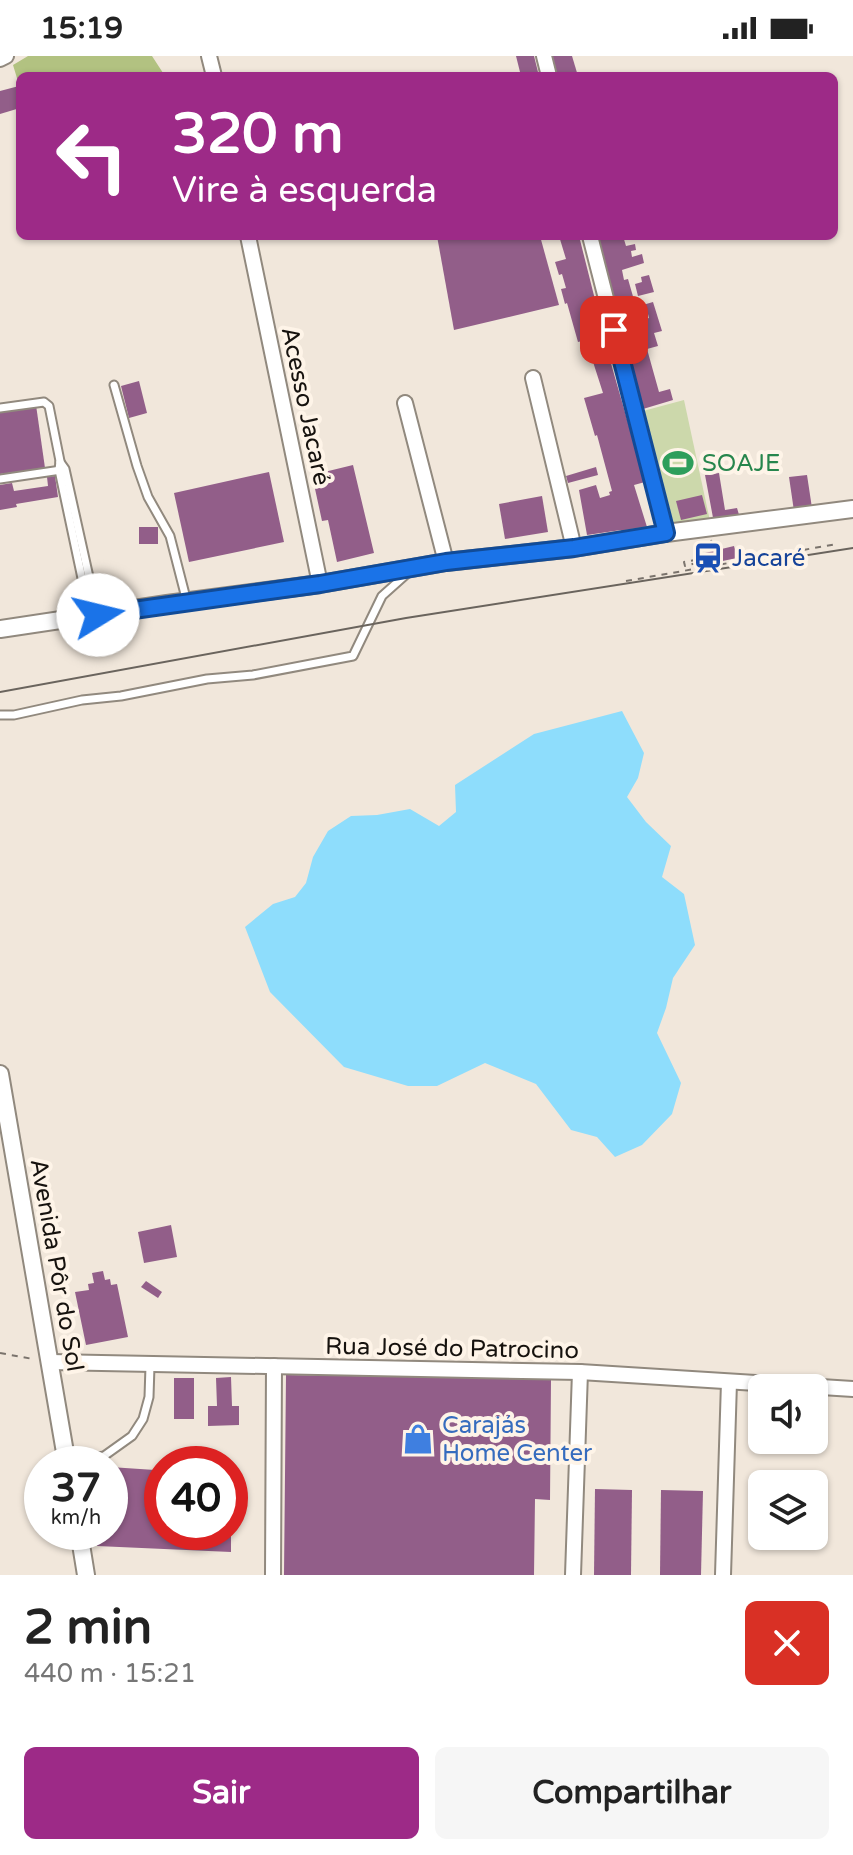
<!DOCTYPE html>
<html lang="pt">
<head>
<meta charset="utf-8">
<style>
	:root { --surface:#fff; --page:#f6f6f6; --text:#222; --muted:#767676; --accent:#9d2a87 }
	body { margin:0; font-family:"Varela Round",sans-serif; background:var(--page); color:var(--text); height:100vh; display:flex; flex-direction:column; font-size:30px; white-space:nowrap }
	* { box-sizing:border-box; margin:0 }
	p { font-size:26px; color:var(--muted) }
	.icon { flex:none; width:44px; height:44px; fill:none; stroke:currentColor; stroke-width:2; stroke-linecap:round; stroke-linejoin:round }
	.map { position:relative; height:1519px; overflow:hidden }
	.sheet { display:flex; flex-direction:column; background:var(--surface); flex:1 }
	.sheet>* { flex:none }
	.banner { position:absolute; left:16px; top:16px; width:822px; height:168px; border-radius:12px; box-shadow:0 2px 6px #0004; background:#9d2a87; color:#fff; overflow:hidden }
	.fabs { position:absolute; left:748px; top:1318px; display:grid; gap:16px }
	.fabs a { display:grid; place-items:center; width:80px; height:80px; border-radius:12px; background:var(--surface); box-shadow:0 2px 6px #0004; font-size:40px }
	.speed { position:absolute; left:24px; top:1390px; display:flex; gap:16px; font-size:40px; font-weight:700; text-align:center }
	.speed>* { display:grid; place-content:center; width:104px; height:104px; border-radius:50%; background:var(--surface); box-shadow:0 2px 6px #0004; line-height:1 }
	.speed small { font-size:20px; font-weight:400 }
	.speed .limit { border:12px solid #d22; background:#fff; color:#111 }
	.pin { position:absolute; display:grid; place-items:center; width:68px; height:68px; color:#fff; margin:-34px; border-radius:16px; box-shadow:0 4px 12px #0006 }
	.me { position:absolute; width:88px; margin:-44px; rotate:81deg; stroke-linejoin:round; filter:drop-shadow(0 0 6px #0008) }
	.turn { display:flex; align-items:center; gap:28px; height:168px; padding:0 24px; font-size:36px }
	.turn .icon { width:104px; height:104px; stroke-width:2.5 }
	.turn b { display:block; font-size:56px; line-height:68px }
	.round { display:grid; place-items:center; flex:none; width:84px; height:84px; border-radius:12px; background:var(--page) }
	.summary { display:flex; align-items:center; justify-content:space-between; height:136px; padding:0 24px }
	h1 { font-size:48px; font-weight:800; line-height:60px }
	.action { display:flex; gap:16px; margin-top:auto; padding:16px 24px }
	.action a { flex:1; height:92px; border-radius:12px; background:var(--accent); color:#fff; font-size:32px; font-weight:800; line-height:92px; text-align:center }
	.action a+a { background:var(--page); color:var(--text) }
	.status { display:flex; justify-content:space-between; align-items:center; height:56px; padding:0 40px; background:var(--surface); direction:ltr }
	.status svg { height:22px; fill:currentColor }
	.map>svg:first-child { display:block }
	.green { fill:#ccd8ab }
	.forest { fill:#b2c281 }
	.water { fill:#8eddfc }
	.building { fill:#925e89; fill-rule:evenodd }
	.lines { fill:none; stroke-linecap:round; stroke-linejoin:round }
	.service-casing { stroke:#91897e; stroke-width:11 }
	.minor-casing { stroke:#91897e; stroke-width:18 }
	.tertiary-casing { stroke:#91897e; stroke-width:20 }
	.path { stroke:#7a736c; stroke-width:2; stroke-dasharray:6 6; stroke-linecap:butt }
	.service { stroke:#fff; stroke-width:7 }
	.minor { stroke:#fff; stroke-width:14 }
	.tertiary { stroke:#fff; stroke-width:16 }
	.tram { stroke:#6a645d; stroke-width:2 }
	.route-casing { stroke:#114b97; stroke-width:20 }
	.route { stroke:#1a73e8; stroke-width:14 }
	.labels { text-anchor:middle; stroke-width:8; stroke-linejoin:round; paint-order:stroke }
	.street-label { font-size:24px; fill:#16120e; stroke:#fef4e8 }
	.leisure-label { font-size:24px; fill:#27864d; stroke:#fef4e8; text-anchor:start }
	.transit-label { font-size:24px; fill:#164399; stroke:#fef4e8; text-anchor:start }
	.shop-label { font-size:24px; fill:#366cbe; stroke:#fef4e8; text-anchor:start }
</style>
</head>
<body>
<div class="status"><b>15:19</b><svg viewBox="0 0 49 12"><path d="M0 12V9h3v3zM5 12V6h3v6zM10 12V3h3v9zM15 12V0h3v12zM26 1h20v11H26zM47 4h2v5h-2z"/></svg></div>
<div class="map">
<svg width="853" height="1519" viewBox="0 0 853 1519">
	<rect width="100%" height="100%" fill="#f1e7db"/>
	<!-- green -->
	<path class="green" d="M684 344 710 465 674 469 643 355Z"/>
	<!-- forest -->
	<path class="forest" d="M28 0H152L165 20H20V32L13 9Z"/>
	<!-- water -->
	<path class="water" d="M622 655 644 697 638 722 627 741 646 766 671 790 662 821 684 838 695 889 673 922 666 952 657 977 681 1027 672 1058 642 1089 615 1101 597 1081 571 1074 536 1028 485 1007 437 1030H408L344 1011 270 936 245 871 273 848 295 841 306 827 313 801 328 775 351 760 377 759 410 753 439 770 456 756 455 729 534 678Z"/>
	<!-- building -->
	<g class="building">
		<path d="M516 0H534L539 20H521Z"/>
		<path d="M551 0H572L578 20H556Z"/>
		<path d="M19 30 20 52 0 58V35Z"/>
		<path d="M437 180H540L559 249 454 274Z"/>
		<path d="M559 180H579L612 311 645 426 634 429 647 471 622 478 621 474 587 479 579 434 596 429 600 442 610 439 609 436 612 435 597 379 595 380 584 342 603 337 586 284 578 286 567 247 565 248 561 233 566 232 562 218 559 219 555 206 566 203Z"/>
		<path d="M597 180H623L626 190 635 188 636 194 631 195 632 201 642 198 644 207 622 214 624 224 628 223 636 251 653 246 662 275 654 277 658 290 647 293 659 336 670 333 673 344 643 353 627 298ZM647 254 649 262 642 264 640 255Z"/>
		<path d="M649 219 654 236 638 240 635 228 642 226 641 221Z"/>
		<path d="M139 325 147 357 129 362 121 330Z"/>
		<path d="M36 349 45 412 0 418V355Z"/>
		<path d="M353 409 374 497 337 506 328 464 322 465 312 419Z"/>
		<path d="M596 411 598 419 568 427 566 420Z"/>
		<path d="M269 416 284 486 189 506 174 437Z"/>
		<path d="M719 417 725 454 737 452 740 462 714 467 705 419Z"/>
		<path d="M807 419 812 452 794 455 789 421Z"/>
		<path d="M55 420 58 441 16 448 17 451 0 454V429L12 427 14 435 48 430 47 421Z"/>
		<path d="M702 439 707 458 681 464 676 445Z"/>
		<path d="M542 440 548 476 505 483 499 448Z"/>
		<rect x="139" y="471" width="19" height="17"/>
		<path d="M734 490 737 502 708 508 705 497Z"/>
		<path d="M171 1169 177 1201 144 1207 138 1176Z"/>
		<path d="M103 1215 105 1224 110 1223 111 1229 117 1228 128 1281 86 1289 75 1236 89 1234 88 1228 94 1227 92 1217Z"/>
		<path d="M146 1225 162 1236 158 1242 141 1231Z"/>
		<path d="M286 1319 551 1323 550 1444 535 1443 534 1519H284Z"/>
		<path d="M231 1321 232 1350H239V1369L208 1370V1350H217L216 1322Z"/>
		<rect x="174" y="1322" width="20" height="41"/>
		<path d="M110 1411 155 1414V1429H162V1476H231V1496L97 1490V1476H110Z"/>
		<path d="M595 1433 632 1434 631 1519H594Z"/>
		<path d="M661 1434 703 1435 701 1519H660Z"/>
	</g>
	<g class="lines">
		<!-- service casing -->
		<g class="service-casing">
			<g id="service">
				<path d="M114 329 137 410 148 441 170 480 187 546"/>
				<path d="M0 352 44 346 49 350 60 405 59 414 90 560"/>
				<path d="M60 406 65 413 97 557"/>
				<path d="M0 423 61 414"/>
				<path d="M0 659H14L82 644 121 640 207 623 253 619 353 600 382 540 410 515"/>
				<path d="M68 1406 104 1400 132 1380 143 1363 149 1341 150 1310"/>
			</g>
		</g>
		<!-- minor casing -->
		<g class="minor-casing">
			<g id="minor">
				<path d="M209 0 214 20"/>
				<path d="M544 0 549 20"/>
				<path d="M0 3 6 0"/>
				<path d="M248 180 320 528"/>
				<path d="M590 180 666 477"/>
				<path d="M533 322 574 492"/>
				<path d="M405 347 446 506"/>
				<path d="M50 1306 580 1316 853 1333"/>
				<path d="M273 1519 274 1310"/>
				<path d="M573 1519 580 1316"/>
				<path d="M723 1519 729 1326"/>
			</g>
		</g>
		<!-- tertiary casing -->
		<g class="tertiary-casing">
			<g id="tertiary">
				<path d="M0 573 167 548 320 528 446 506 574 492 666 477 853 453"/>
				<path d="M0 1018 67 1408"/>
				<path d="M79 1476 86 1519"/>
			</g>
		</g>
		<!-- path -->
		<g class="path">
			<path d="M711 484 714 495"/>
			<path d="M705 510 704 505 685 510 684 506 706 502"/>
			<path d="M626 525 837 488"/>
			<path d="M0 1297 33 1303"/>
		</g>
		<!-- service -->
		<use href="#service" class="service"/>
		<!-- minor -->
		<use href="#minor" class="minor"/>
		<!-- tertiary -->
		<use href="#tertiary" class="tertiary"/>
		<!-- tram -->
		<path class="tram" d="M0 636 406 562 853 492"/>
	</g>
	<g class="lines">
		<!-- route casing -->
		<g class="route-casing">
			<path id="route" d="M98 559 320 528 446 506 574 492 666 477 614 274"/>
		</g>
		<!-- route -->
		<use href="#route" class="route"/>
	</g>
	<!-- icons -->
	<defs>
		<g id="stadium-bare" transform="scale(2.4)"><path d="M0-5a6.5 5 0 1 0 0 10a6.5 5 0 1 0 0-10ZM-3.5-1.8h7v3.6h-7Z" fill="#2e9e5b" stroke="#fef4e8" stroke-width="2.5" paint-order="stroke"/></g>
		<g id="station-bare" transform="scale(2.4)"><path d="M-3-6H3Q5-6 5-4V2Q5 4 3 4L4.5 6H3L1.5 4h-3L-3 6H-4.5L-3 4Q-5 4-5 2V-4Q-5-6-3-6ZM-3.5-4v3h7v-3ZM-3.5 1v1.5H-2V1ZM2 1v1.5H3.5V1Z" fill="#1a4fb4" stroke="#fef4e8" stroke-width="2.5" paint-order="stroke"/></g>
		<g id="shop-bare" transform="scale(2.4)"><path d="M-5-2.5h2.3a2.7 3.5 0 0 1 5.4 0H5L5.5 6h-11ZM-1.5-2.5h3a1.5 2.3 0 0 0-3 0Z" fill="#3f7fe0" stroke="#fef4e8" stroke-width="2.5" paint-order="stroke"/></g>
	</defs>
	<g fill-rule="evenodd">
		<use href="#stadium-bare" x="678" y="407"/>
		<use href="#station-bare" x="708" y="502"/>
		<use href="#shop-bare" x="418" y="1383"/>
	</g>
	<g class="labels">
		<!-- street labels -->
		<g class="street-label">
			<text transform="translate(306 350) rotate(78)" y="8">Acesso Jacaré</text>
			<text transform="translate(57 1209) rotate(80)" y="8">Avenida Pôr do Sol</text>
			<text transform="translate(452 1292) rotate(1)" y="8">Rua José do Patrocino</text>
		</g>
		<!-- leisure labels -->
		<g class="leisure-label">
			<text x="702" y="415">SOAJE</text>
		</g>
		<!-- transit labels -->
		<g class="transit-label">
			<text x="732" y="510">Jacaré</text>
		</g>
		<!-- shop labels -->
		<g class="shop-label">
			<text x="442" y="1377">Carajás<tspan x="442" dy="28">Home Center</tspan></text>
		</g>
	</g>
</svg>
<div class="fabs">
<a><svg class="icon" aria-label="sound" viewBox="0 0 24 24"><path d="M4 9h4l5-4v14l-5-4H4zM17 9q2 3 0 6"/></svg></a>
<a><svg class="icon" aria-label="layers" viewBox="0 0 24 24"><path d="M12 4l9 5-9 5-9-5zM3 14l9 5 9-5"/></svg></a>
</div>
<div class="speed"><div>37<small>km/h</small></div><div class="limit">40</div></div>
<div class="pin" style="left:614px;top:274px;background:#d93025"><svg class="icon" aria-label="arrive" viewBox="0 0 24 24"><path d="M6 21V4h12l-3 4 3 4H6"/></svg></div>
<svg class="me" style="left:98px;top:559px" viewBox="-20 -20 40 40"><circle r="19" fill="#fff"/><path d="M0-13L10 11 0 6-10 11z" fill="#1a73e8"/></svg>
<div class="banner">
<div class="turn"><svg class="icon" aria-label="left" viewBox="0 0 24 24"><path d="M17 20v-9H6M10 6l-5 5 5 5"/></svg><div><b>320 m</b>Vire à esquerda</div></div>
</div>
</div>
<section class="sheet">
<div class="summary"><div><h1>2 min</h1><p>440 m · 15:21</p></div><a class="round" style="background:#d93025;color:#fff"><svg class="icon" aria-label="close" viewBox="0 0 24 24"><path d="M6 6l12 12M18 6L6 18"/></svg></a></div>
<div class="action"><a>Sair</a><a>Compartilhar</a></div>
</section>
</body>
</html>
